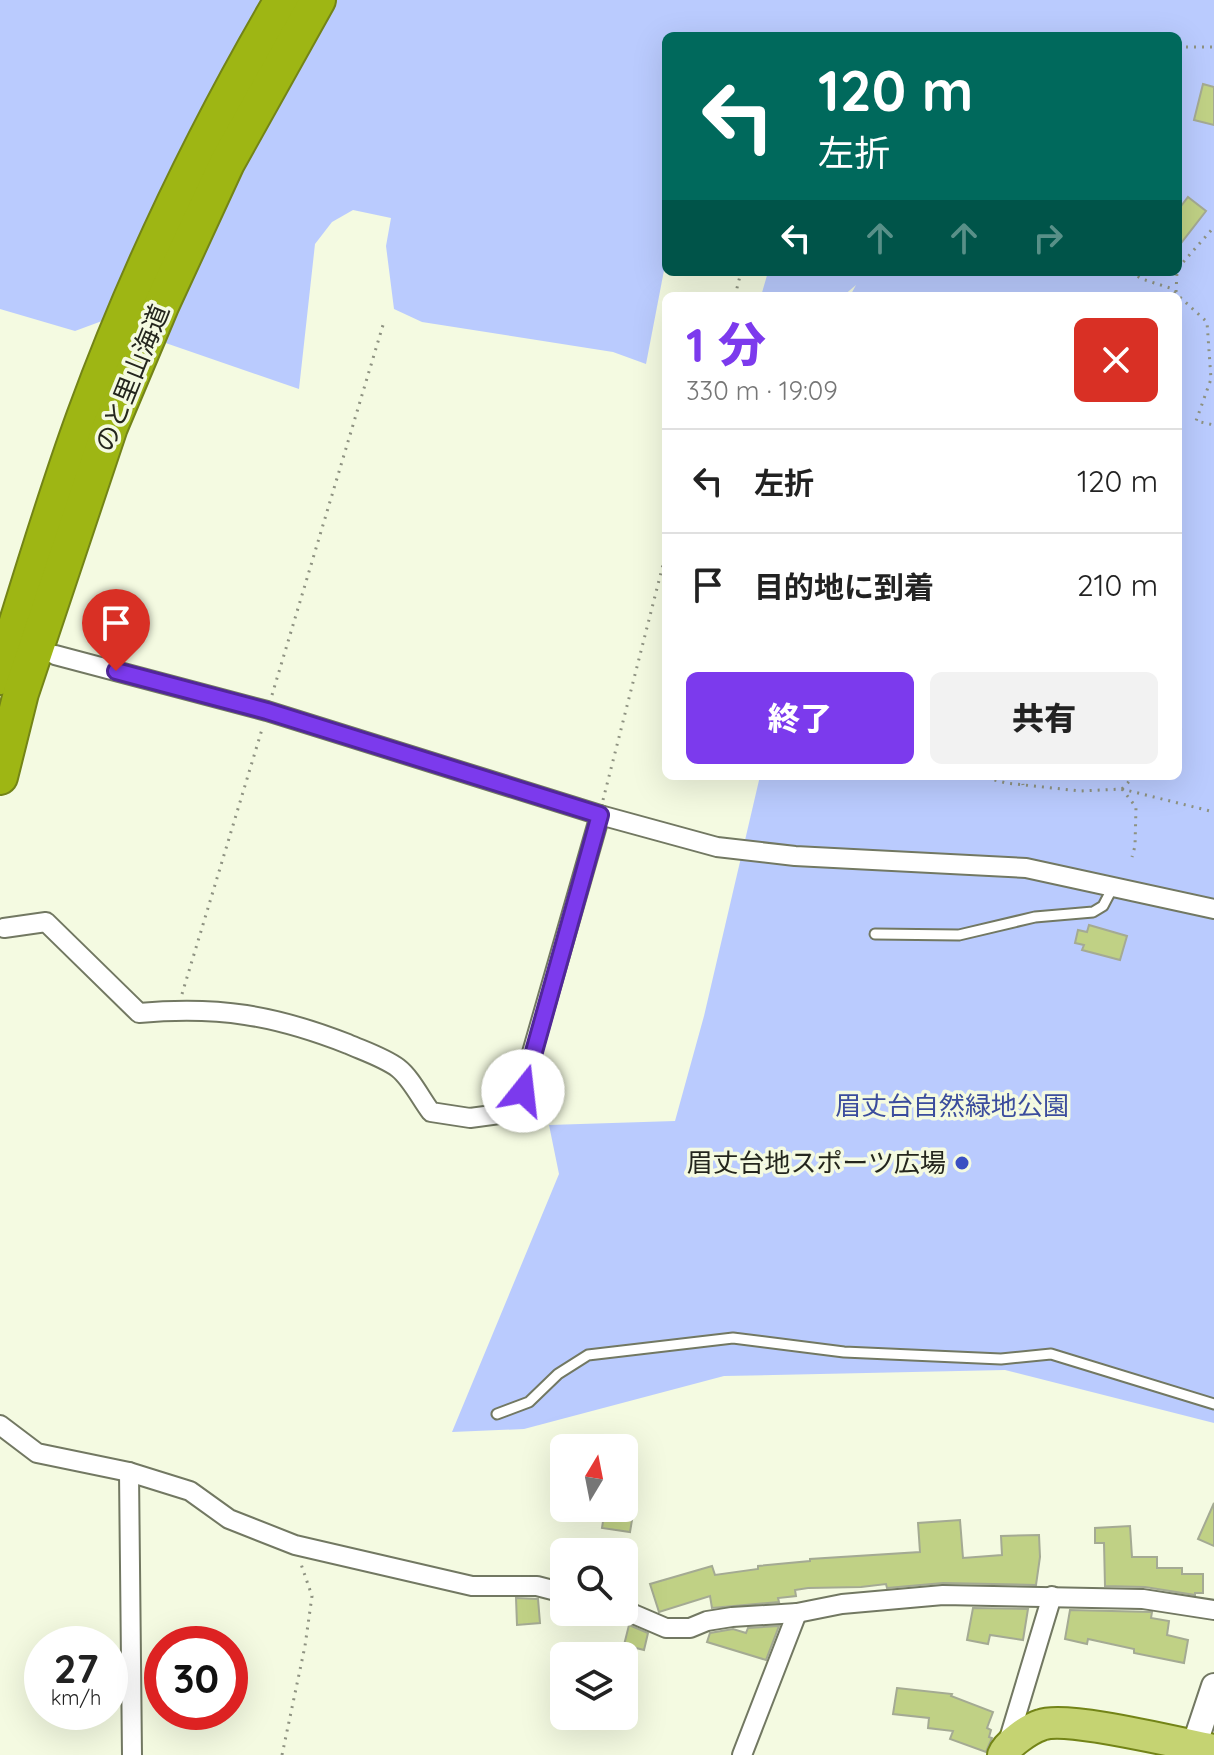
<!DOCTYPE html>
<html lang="ja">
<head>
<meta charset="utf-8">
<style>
	:root { --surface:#fff; --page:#f2f2f2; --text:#222; --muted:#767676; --line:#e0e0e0; --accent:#7c3aed }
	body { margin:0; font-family:Quicksand,"Noto Sans JP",sans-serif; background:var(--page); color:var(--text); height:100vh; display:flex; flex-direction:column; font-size:30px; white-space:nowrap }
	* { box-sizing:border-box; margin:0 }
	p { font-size:26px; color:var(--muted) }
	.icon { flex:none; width:44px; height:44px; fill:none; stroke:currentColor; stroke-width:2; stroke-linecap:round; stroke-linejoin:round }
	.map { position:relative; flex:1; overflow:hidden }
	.drawer { position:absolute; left:662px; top:292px; width:520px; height:488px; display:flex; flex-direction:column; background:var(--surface); border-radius:12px; box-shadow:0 8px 32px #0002 }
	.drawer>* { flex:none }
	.banner { position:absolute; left:662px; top:32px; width:520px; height:244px; border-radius:12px; box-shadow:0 8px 32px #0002; background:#00695c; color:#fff; overflow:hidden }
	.needle { width:52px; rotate:10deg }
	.tools { position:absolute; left:550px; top:1434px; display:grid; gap:16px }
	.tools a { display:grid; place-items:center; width:88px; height:88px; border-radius:12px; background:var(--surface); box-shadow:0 8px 32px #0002; font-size:40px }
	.speed { position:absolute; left:24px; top:1626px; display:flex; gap:16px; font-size:40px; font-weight:700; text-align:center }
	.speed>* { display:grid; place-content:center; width:104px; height:104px; border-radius:50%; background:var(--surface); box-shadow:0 8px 32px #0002; line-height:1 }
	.speed small { font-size:20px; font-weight:400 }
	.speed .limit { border:12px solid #d22; background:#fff; color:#111 }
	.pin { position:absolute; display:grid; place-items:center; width:68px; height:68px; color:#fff; margin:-82px -34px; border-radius:50% 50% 50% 0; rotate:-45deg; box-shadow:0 0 8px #0007 }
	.pin .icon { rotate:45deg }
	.me { position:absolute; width:88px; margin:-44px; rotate:16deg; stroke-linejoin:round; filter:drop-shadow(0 0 6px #0008) }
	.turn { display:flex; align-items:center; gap:28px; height:168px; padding:0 24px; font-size:36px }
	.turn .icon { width:104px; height:104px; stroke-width:2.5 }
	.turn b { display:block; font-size:56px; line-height:68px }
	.lanes { display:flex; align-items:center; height:76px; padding:0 24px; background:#0003; justify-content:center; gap:40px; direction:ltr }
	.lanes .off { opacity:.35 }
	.round { display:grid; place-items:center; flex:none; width:84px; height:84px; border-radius:12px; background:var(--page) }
	.head { display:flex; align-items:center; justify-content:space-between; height:136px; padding:0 24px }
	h1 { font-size:48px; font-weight:800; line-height:60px; color:var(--accent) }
	.cta { display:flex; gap:16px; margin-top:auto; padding:16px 24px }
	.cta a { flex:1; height:92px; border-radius:12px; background:var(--accent); color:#fff; font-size:32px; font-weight:800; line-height:92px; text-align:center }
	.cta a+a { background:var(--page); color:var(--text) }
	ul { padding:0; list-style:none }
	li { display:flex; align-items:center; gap:24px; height:104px; padding:0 24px; border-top:2px solid var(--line) }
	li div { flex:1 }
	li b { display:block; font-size:30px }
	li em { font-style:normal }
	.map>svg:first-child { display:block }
	.green { fill:#bacbfe }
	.building { fill:#c0d185; stroke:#a4aa93; stroke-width:2 }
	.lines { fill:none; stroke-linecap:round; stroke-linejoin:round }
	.service-casing { stroke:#727862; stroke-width:13 }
	.minor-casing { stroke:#727862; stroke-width:22 }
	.tertiary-casing { stroke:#727862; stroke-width:28 }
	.primary-casing { stroke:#738417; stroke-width:34 }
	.motorway-casing { stroke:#738417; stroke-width:38 }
	.path { stroke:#8e9281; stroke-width:3; stroke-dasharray:2 6; stroke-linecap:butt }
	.service { stroke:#fff; stroke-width:9 }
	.minor { stroke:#fff; stroke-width:18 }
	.tertiary { stroke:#fff; stroke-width:24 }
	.primary { stroke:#c5d372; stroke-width:30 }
	.motorway { stroke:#9eb614; stroke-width:34 }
	.route-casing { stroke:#51269a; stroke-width:20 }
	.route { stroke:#7c3aed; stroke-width:14 }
	.poi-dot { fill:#3a4fc2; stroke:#f4fae1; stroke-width:3 }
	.labels { text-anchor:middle; stroke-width:7; stroke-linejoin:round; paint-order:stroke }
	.street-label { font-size:26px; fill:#24261d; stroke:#f4fae1 }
	.park-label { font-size:26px; fill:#3b4d9d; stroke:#f4fae1 }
	.poi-label { font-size:26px; fill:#24261d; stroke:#f4fae1; text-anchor:end }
</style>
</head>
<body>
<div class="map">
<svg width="1214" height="1755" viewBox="0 0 1214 1755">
	<rect width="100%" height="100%" fill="#f4fae1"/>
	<!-- green -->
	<path class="green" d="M0 0H1214V1423L1005 1370 724 1376 524 1429 452 1432 559 1174 549 1125 675 1121 704 1016 760 776H1178V296H850L856 285 843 296H761L768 272H1178V36H666V260L646 364 613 352 422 322 394 309 386 246 391 218 353 210 332 222 315 244 299 389 102 321 75 331 0 309Z"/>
	<!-- building -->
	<g class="building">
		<path d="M1203 84 1214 87V125L1194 120Z"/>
		<path d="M1188 197 1206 211 1178 247V210Z"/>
		<path d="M1089 925 1127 936 1120 960 1082 950 1084 945 1075 943 1078 930 1087 932Z"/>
		<path d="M1214 1503V1546L1198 1539Z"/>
		<path d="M605 1508H634L630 1532 602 1528Z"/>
		<path d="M960 1520 963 1558 1002 1555 1001 1536 1039 1535 1040 1557 1036 1585 943 1583 887 1588 886 1584 861 1587 808 1588 795 1590 796 1596 778 1598 779 1602 712 1608 710 1596 659 1612 650 1584 712 1566 715 1575 758 1569V1566L810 1561V1559L920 1552 918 1523Z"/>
		<path d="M1130 1526 1132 1557H1157V1568H1182V1574H1203V1593H1195V1595L1145 1587 1105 1586 1104 1543H1095V1528Z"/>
		<path d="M516 1598 538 1599 540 1623 517 1625Z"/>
		<path d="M973 1608 1028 1609 1023 1640 990 1635 988 1644 967 1640Z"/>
		<path d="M1070 1610 1152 1612 1151 1618 1169 1621 1167 1635 1188 1640 1184 1663 1134 1653V1649L1088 1639 1087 1644 1065 1639Z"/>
		<path d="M629 1625 648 1633 644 1650 624 1645Z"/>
		<path d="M779 1626 766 1660 707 1642 710 1633 733 1629 746 1633 748 1628Z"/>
		<path d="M897 1688 952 1694 951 1696 993 1712 987 1728 991 1730 989 1737 992 1738 986 1752 950 1739 953 1731 928 1728 929 1718 893 1714Z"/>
	</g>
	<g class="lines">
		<!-- service casing -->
		<g class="service-casing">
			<g id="service">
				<path d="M875 934 959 935 1035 917 1093 912 1103 906 1113 887"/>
				<path d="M497 1414 529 1402 558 1374 588 1355 733 1338 844 1352 1001 1359 1051 1354 1214 1404"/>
			</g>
		</g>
		<!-- minor casing -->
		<g class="minor-casing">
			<g id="minor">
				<path d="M55 655 267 711 600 815 717 847 795 856 1026 868 1214 909"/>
				<path d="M4 928 46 922 139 1013C219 1006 274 1015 348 1044 364 1051 385 1058 398 1068 411 1078 421 1099 431 1112L470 1118 515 1112 600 815"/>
				<path d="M0 1425 37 1453 129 1472 190 1491 229 1519 295 1545 472 1586H537L564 1593"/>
				<path d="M129 1472 132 1755"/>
				<path d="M624 1610 666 1628H690L707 1621 732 1617 797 1613 842 1604 943 1595 1143 1599 1214 1610"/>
				<path d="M1008 1742 1052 1596"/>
				<path d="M742 1755 797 1613"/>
			</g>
		</g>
		<!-- tertiary casing -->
		<g class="tertiary-casing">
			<path id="tertiary" d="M1194 1746 1214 1686"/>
		</g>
		<!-- primary casing -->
		<g class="primary-casing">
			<path id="primary" d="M1003 1755C1007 1744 1029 1729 1041 1725 1067 1715 1182 1744 1214 1750"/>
		</g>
		<!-- motorway casing -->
		<g class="motorway-casing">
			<g id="motorway">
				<path d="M0 677C27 590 53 502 84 417 137 272 204 133 282 0"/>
				<path d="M0 777 21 693 110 427 161 306 227 163 318 0"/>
			</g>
		</g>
		<!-- path -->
		<g class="path">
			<path d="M1178 47H1214"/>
			<path d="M1178 268 1214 227"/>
			<path d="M1131 272 1142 279 1170 288 1207 322 1211 379 1196 421 1214 425"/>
			<path d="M1176 292 1177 272"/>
			<path d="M735 296 741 272"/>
			<path d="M272 695 383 325"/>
			<path d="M1178 720 1182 734 1178 738"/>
			<path d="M979 776 1006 783 1080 791 1122 789 1214 812"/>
			<path d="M1022 776 1023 785"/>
			<path d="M1122 789 1136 807 1135 846 1132 857"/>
			<path d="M1122 789 1134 776"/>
			<path d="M603 800 666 553"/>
			<path d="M182 994 263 726"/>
			<path d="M282 1755 305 1646 312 1596 301 1564"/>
		</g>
		<!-- service -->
		<use href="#service" class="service"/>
		<!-- minor -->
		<use href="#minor" class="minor"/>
		<!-- tertiary -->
		<use href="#tertiary" class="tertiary"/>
		<!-- primary -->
		<use href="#primary" class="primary"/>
		<!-- motorway -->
		<use href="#motorway" class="motorway"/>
	</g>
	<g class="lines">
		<!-- route casing -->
		<g class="route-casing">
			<path id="route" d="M116 671 267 711 600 815 523 1091"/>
		</g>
		<!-- route -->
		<use href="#route" class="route"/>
	</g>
	<!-- markers -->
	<circle class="poi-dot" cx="962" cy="1163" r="8"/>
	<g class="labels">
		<!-- street labels -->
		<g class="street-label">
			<text transform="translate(132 378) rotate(-68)" y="9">のと里山海道</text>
		</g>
		<!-- park labels -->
		<g class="park-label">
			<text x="952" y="1115">眉丈台自然緑地公園</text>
		</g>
		<!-- poi labels -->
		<g class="poi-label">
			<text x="946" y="1172">眉丈台地スポーツ広場</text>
		</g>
	</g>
</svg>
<div class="tools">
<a><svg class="needle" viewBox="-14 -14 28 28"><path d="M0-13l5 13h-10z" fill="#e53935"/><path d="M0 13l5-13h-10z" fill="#767676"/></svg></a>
<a><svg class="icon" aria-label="search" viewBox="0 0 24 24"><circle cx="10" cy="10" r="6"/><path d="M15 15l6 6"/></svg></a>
<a><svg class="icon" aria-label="layers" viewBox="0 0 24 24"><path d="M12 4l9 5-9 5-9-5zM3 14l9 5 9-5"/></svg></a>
</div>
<div class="speed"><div>27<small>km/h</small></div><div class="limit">30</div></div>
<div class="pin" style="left:116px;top:671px;background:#d93025"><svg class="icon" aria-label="arrive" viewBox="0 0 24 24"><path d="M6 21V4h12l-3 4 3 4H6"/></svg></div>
<svg class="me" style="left:523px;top:1091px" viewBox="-20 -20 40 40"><circle r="19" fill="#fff"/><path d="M0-13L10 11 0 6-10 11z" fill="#7c3aed"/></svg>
<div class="banner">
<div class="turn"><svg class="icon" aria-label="left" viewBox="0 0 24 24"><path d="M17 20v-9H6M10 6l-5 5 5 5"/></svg><div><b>120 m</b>左折</div></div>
<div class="lanes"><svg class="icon" aria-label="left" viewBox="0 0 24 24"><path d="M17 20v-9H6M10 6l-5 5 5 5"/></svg><svg class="icon off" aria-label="ahead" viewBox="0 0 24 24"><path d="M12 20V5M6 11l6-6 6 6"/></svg><svg class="icon off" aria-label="ahead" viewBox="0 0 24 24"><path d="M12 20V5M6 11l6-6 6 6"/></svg><svg class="icon off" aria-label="right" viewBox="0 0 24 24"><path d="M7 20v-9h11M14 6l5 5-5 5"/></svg></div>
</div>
<section class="drawer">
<div class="head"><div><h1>1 分</h1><p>330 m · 19:09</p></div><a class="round" style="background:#d93025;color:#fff"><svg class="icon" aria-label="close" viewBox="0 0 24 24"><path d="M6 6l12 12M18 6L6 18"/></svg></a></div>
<ul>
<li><svg class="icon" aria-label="left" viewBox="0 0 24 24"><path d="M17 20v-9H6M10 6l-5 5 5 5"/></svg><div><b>左折</b></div><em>120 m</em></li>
<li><svg class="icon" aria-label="arrive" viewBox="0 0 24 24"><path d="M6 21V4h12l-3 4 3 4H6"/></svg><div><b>目的地に到着</b></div><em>210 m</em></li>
</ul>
<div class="cta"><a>終了</a><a>共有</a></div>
</section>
</div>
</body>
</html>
